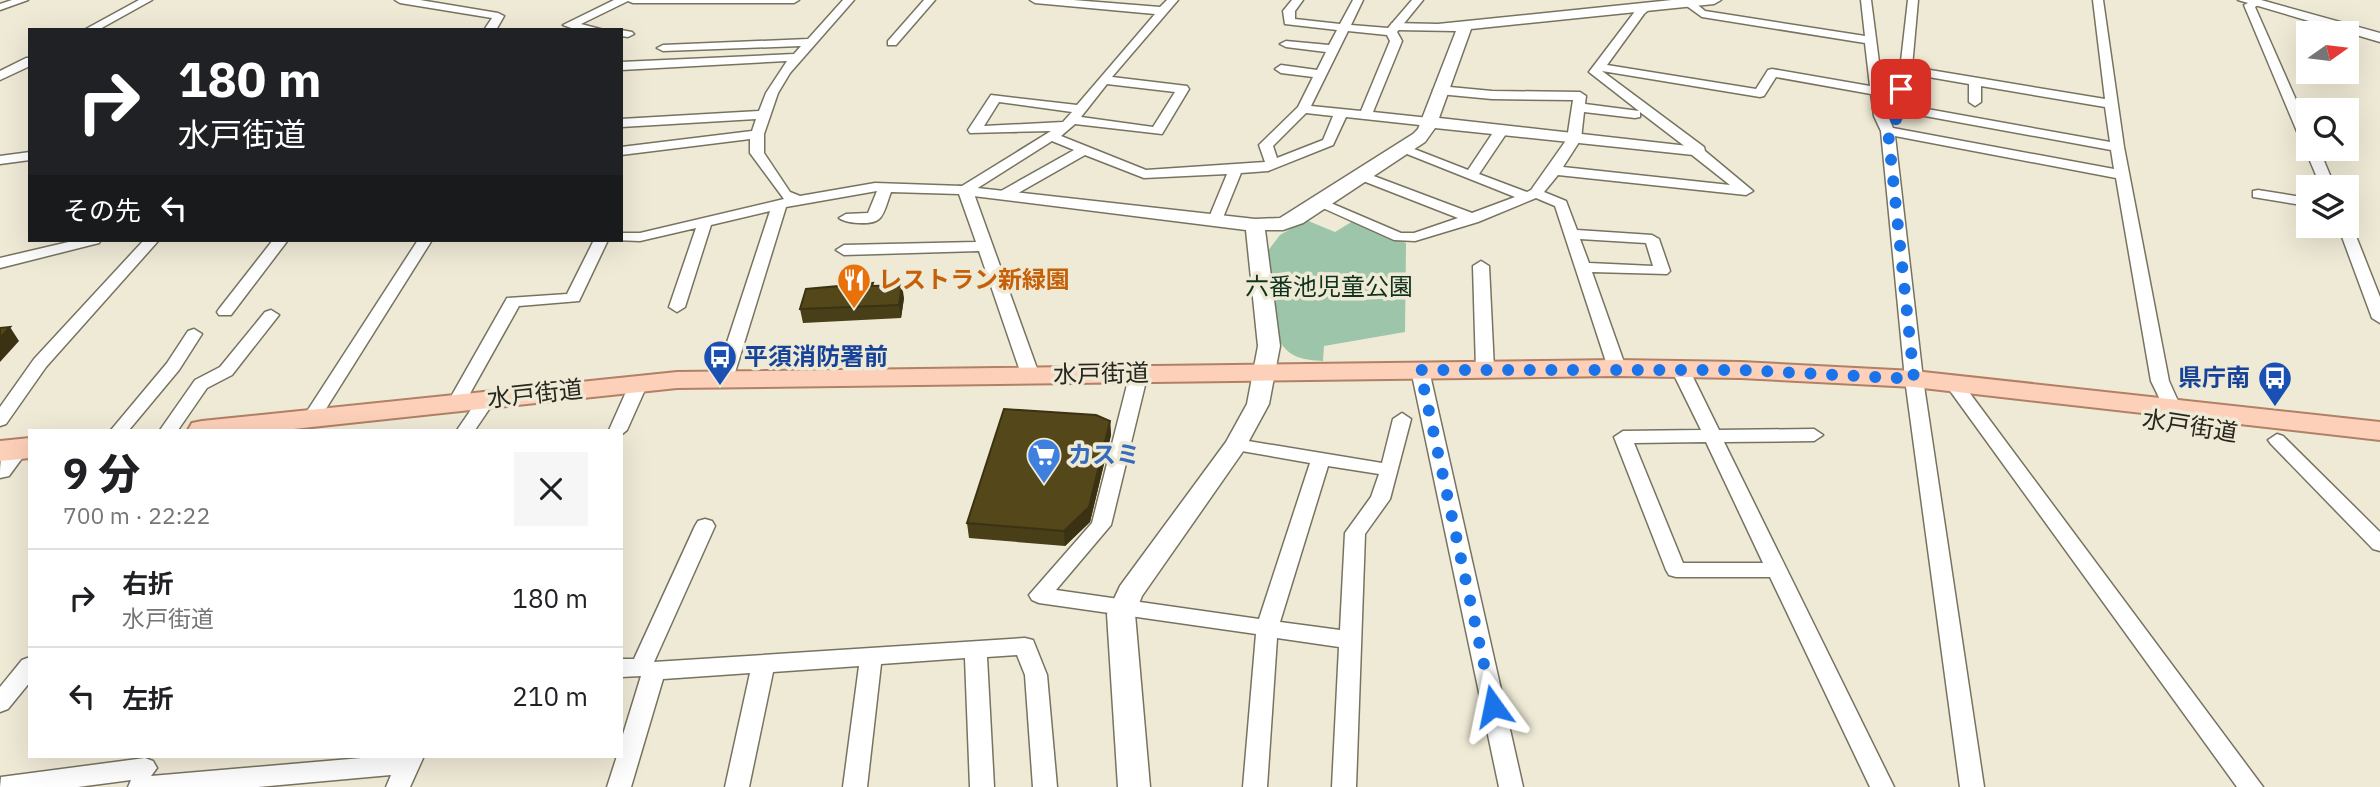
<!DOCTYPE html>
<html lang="ja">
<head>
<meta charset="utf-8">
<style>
	:root { --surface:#fff; --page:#f6f6f6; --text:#202124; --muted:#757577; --line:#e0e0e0 }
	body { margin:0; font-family:"IBM Plex Sans","Noto Sans JP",sans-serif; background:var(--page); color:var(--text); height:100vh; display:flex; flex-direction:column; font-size:26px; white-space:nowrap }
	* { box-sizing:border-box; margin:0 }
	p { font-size:23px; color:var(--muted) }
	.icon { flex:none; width:38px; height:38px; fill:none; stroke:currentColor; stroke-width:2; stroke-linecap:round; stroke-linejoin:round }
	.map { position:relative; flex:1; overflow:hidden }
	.sheet { position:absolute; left:28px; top:429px; width:595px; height:329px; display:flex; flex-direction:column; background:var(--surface); border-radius:0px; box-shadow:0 7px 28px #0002 }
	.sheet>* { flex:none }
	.top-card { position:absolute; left:28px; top:28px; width:595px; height:214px; border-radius:0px; box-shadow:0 7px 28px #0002; background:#202124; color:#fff; overflow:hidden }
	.needle { width:46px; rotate:76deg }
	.controls { position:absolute; left:2296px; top:21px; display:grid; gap:14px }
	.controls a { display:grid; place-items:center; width:63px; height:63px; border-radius:0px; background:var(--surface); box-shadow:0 7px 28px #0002; font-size:35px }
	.pin { position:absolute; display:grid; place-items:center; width:60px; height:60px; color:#fff; margin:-30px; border-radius:14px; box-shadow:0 4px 10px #0006 }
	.me { position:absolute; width:77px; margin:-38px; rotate:348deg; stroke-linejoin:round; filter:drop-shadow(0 0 5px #0008) }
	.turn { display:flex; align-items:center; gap:24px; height:147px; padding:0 35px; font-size:32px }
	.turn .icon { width:91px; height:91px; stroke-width:2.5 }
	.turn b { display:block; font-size:49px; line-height:60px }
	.then { display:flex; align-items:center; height:66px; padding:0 35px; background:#0003; gap:14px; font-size:26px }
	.round { display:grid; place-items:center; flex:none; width:74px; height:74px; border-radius:0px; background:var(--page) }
	.head { display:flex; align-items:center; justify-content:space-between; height:119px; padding:0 35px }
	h1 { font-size:42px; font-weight:800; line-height:52px }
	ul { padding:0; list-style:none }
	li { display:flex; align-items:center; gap:21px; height:98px; padding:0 35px; border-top:2px solid var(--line) }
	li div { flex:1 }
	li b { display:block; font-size:26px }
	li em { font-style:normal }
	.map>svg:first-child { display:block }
	.green { fill:#9dc5a9 }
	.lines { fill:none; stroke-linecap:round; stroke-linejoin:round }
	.minor-casing { stroke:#777361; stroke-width:3 }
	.tertiary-casing { stroke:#777361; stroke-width:3 }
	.primary-casing { stroke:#b18065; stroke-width:4 }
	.minor { fill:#fff; fill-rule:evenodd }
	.tertiary { fill:#fff; fill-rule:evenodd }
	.primary { fill:#fdd0b9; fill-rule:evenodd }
	.wall { fill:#483e17 }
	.shaded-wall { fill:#3b3213 }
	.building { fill:#54481b; stroke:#3b3213; stroke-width:2 }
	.route { stroke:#1a73e8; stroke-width:12; stroke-dasharray:0 21.6 }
	.labels { text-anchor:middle; stroke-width:7; stroke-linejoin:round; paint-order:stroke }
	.food-label { font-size:24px; font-weight:bold; fill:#c56008; stroke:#efead6; text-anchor:start }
	.park-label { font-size:24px; fill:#0f331e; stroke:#efead6 }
	.transit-label { font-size:24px; font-weight:bold; fill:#164399; stroke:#efead6; text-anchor:start }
	.street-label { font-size:24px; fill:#28261f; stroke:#efead6 }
	.shop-label { font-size:24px; font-weight:bold; fill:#366cbe; stroke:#efead6; text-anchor:start }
</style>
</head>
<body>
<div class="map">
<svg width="2380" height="787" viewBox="0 0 2380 787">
	<rect width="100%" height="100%" fill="#efead6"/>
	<!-- green -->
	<path class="green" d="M1306 220 1335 232 1353 221 1406 243 1405 332 1324 346 1323 361C1304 360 1289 358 1279 340L1267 252 1280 235Z"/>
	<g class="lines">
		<!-- minor casing -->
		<g class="minor-casing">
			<g id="minor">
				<path d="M12 0H28L0 10V4Z"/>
				<path d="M139 0H152L98 30H84Z"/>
				<path d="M395 0H420L498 13 504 16 496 30H484L492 18 400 3Z"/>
				<path d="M614 0H799L794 3H633L628 1 581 24 604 30H577L563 25Z"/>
				<path d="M843 0H854L790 73 778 93 764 134V153L790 192 800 196 875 183 962 186 1051 131 970 133 968 130 991 95 1077 105 1155 14 1035 3 1030 0H1073L1160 7 1167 0H1178L1112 77 1187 86 1189 89 1162 134 1075 124 1061 136 1146 170 1265 162 1259 145 1298 107 1313 77 1281 73 1275 69 1281 65 1317 70 1326 52 1286 47 1280 44 1286 41 1329 45 1337 30 1285 24 1283 11 1292 0H1303L1295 11V19L1340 24 1353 0H1363L1351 25 1388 28 1412 0H1423L1397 32 1402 41 1373 112 1429 118 1435 122 1429 126 1346 117 1333 145 1268 171 1241 173 1222 220 1215 224 1208 220 1227 174 1144 178 1085 155 1011 197H1001V191L1074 150 1052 141 973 191 1039 374 1030 379 1021 374 979 251 844 255 836 250 844 245 976 242 959 194 891 192C888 199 885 214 879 219 871 226 845 223 839 218L846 214 868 213 877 191 786 207 733 379 730 383H718L715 379 770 211 711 225 685 307 677 312 669 307 696 228 640 241 615 240H621V233H640L784 199 750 153V139L621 155V147L752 131 756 119 621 127V119L759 111 766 93 787 61 621 70V62L794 54 801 46 663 51 657 48 663 45 808 39ZM1348 31 1387 35 1390 41 1361 111 1311 106ZM1107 84 1175 92 1153 127 1081 117ZM999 102 1072 112 1063 122 984 126ZM1306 113 1333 116 1323 140 1277 158 1273 146Z"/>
				<path d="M924 0H935L896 45H888V41Z"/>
				<path d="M1684 0H1692L1705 11 1865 36 1861 0H1871L1884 101 1893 103 1900 70 1908 0H1918L1912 67 2105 99 2093 0H2103L2124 147 2169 381 2182 410 2179 414H2167L2151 381 2116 178 1895 136 1923 379 1984 787H1960L1905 379 1881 131 1874 116 1871 94 1776 77 1764 96 1760 97 1602 71 1704 147 1705 151 1753 191 1746 195 1558 175 1544 192 1566 201 1577 230 1652 235 1659 239 1670 271 1667 274 1592 272 1626 368 1617 373 1608 368 1555 206 1536 198 1478 222 1415 241 1394 240 1314 204 1316 201H1326L1401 233H1414L1458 218 1358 179V173L1363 172 1472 213 1515 197 1397 150 1404 146 1409 147 1468 170 1496 128 1501 127 1508 131 1479 174 1527 192 1531 190 1567 139 1573 100 1492 99 1439 94 1433 90 1439 86 1492 91 1580 92 1586 96 1585 104 1639 111 1589 72 1636 10 1648 3 1653 6 1644 14 1607 65 1756 89 1768 70 1772 69 1870 86 1865 43 1702 17 1684 4ZM1911 74 1969 84V102L1975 106 1981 102V86L2105 107 2110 142 1905 105ZM1885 109 1891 110 1890 116 1896 120 1901 119 1903 112 2111 150 2114 169 1893 128ZM1584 112 1635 118 1640 117V112L1691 151 1692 155 1730 185 1563 167 1581 139ZM1580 239 1646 243 1653 266 1589 263Z"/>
				<path d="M2252 1 2261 3 2255 7 2308 127V145L2301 141 2244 5Z"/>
				<path d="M620 30H621L632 32 634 34 628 37 621 36Z"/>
				<path d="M26 58H30V66L0 80V71Z"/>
				<path d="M2307 146 2308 149H2319L2335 187H2321L2305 149Z"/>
				<path d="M30 152V160L0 164V156Z"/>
				<path d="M2258 190 2308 198V206L2253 197V191Z"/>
				<path d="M2347 222 2352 226 2380 297V323L2372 318 2338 226H2347Z"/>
				<path d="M77 240H101L99 243 0 268V258Z"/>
				<path d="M144 240H159L46 367 6 424 0 426V407L34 359Z"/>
				<path d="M273 240H288L231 315H219L217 312 219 309Z"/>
				<path d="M418 240H432L317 423H305L302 419Z"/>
				<path d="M594 240H608L579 301 519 306 463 406H451L448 402 507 298 567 294Z"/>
				<path d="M1481 261 1489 266 1494 369 1485 374 1476 369 1473 266Z"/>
				<path d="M271 310 279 315 232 375 207 388 178 430H160L195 380 220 367 265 312Z"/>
				<path d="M194 329 202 334 179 370 129 430H111L167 363 188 331Z"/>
				<path d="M1680 364 1689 369 1719 430 1814 429 1823 435 1814 441 1724 442 1894 787H1870L1770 577H1676L1669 575 1666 570 1614 437 1623 431 1701 430 1671 369ZM1706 442 1763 563H1683L1634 443Z"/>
				<path d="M1420 365 1429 370 1523 787H1499L1411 370Z"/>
				<path d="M1139 368 1148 373 1111 525 1056 590 1259 619 1310 463 1230 449 1227 445 1230 441 1236 439 1382 463 1393 419 1402 413 1411 419 1390 499 1365 534 1356 787H1332L1339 647 1277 638 1267 787H1243L1256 634 1039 603 1032 600 1029 595 1092 523 1130 373ZM1328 466 1379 474 1371 497 1345 533 1340 630 1280 622Z"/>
				<path d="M639 378 648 383 627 430 621 435V430H609L630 383Z"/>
				<path d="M1954 379 1960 380 2263 787H2237L1948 388 1945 384Z"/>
				<path d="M487 394 496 399 475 430H457L481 395Z"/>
				<path d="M2277 434 2283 436 2380 532V551L2373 549 2271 444 2268 440Z"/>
				<path d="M705 519 712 521 715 526 654 662 1025 638 1033 640 1047 675 1057 787H1033L1025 675 1017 655 987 657 994 787H970L965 658 881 664 867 787H843L859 666 773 672 749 787H725L750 673 663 679 631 787H607L617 756H621V741L641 676 621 677V659H634L695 526 698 521Z"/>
				<path d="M30 657V682L8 709 0 712V687L22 660Z"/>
				<path d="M385 756H424L410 787H386L391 775 258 787H128L131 780 78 787H0L1 777 145 758 153 761 157 768 151 776Z"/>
			</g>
		</g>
		<!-- tertiary casing -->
		<g class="tertiary-casing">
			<g id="tertiary">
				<path d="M1672 0H1721L1714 4 1471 29 1439 118 1697 147 1706 152 1703 156 1435 128 1425 142 1303 223 1283 230H1265L1280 346 1269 404 1244 450 1142 596 1135 614 1150 787H1118L1107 614 1120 586 1226 442 1247 404 1258 346 1246 230 965 195 956 190 959 186 1255 219 1280 218 1413 134 1418 129 1456 31 1397 30 1390 26 1392 23 1438 24Z"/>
				<path d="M2238 0H2261L2380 33V42Z"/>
				<path d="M16 442 24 444 28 450 9 476 0 478C0 462 0 447 16 442Z"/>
			</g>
		</g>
		<!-- primary casing -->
		<g class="primary-casing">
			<g id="primary">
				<path d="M1617 360 1741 362 1914 371 2380 422V440L1914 387 1741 378 1617 376 677 388 284 430H188L192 423 202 421 677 372Z"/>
				<path d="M30 438V458L0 461V441Z"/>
			</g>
		</g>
		<!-- minor -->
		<use href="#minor" class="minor"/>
		<!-- tertiary -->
		<use href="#tertiary" class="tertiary"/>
		<!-- primary -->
		<use href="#primary" class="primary"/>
	</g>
	<!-- wall -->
	<g class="wall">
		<path d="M873 283V286L904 298 901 318 803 323 800 309Z"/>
		<path d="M1110 421 1111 435 1090 522 1065 546 969 538 967 523Z"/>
	</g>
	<!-- shaded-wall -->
	<g class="shaded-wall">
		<path d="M902 285 904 298 901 318 899 305Z"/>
		<path d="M10 327 19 341 0 362V338Z"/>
		<path d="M1110 421 1111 435 1090 522 1065 546 1064 531Z"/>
	</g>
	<!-- building -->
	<g class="building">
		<path d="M873 283 872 286 902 285 899 305 800 309 806 289Z"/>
		<path d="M10 327 0 338V328Z"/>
		<path d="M1004 409 1096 415 1110 421 1089 507 1064 531 967 523Z"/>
	</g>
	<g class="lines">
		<!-- route -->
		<path class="route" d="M1493 706 1420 370H1741L1914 379 1888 131 1896 119 1901 89"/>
	</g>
	<!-- icons -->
	<defs>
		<g id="restaurant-pin" transform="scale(1.75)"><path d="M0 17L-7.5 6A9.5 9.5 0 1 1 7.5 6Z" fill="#e8710a" stroke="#efead6"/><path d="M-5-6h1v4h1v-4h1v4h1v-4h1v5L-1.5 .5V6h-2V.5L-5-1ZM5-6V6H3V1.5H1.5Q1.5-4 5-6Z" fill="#fff"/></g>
		<g id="bus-pin" transform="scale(1.75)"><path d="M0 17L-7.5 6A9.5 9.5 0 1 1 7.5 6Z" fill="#1a4fb4" stroke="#efead6"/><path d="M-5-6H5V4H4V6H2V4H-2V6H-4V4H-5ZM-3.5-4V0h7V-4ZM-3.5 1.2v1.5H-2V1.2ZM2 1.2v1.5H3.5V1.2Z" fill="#fff"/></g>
		<g id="supermarket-pin" transform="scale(1.75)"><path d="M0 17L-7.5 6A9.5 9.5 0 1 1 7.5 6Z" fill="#3f7fe0" stroke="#efead6"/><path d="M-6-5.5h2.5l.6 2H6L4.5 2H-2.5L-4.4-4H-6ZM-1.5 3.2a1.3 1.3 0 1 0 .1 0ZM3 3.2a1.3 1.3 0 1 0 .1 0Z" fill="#fff"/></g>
	</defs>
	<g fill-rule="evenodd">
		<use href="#restaurant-pin" x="854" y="280"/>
		<use href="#bus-pin" x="720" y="357"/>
		<use href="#bus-pin" x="2275" y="378"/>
		<use href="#supermarket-pin" x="1044" y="455"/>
	</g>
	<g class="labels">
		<!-- food labels -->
		<g class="food-label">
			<text x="878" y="288">レストラン新緑園</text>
		</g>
		<!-- park labels -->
		<g class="park-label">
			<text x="1329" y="295">六番池児童公園</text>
		</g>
		<!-- transit labels -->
		<g class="transit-label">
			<text x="744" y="365">平須消防署前</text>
			<text x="2250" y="386" text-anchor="end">県庁南</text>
		</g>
		<!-- street labels -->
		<g class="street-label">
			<text transform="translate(1101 374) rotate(-1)" y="8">水戸街道</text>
			<text transform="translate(535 394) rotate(-6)" y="8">水戸街道</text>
			<text transform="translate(2190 426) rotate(9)" y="8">水戸街道</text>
		</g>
		<!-- shop labels -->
		<g class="shop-label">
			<text x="1068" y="463">カスミ</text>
		</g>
	</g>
</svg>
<div class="controls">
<a><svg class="needle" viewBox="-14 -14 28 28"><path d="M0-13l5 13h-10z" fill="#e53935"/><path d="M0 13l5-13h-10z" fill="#757577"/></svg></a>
<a><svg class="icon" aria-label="search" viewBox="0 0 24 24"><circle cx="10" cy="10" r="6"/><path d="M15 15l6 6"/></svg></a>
<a><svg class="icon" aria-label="layers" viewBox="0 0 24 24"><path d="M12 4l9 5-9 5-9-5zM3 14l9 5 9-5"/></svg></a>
</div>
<div class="pin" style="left:1901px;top:89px;background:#d93025"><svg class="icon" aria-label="arrive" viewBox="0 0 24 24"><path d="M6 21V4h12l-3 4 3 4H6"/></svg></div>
<svg class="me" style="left:1493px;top:706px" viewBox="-20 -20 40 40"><path d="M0-17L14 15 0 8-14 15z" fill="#1a73e8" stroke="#fff" stroke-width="4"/></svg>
<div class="top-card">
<div class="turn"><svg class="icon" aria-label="right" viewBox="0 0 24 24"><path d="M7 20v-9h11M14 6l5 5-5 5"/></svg><div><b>180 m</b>水戸街道</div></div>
<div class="then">その先<svg class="icon" aria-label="left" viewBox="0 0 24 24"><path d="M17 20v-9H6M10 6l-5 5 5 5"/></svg></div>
</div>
<section class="sheet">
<div class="head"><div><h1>9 分</h1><p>700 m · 22:22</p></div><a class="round"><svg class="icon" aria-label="close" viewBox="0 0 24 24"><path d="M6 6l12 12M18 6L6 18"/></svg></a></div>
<ul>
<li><svg class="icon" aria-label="right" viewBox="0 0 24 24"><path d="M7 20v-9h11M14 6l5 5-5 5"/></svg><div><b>右折</b><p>水戸街道</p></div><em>180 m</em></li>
<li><svg class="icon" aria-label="left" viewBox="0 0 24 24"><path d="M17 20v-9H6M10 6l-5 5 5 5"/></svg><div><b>左折</b></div><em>210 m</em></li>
</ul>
</section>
</div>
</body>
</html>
